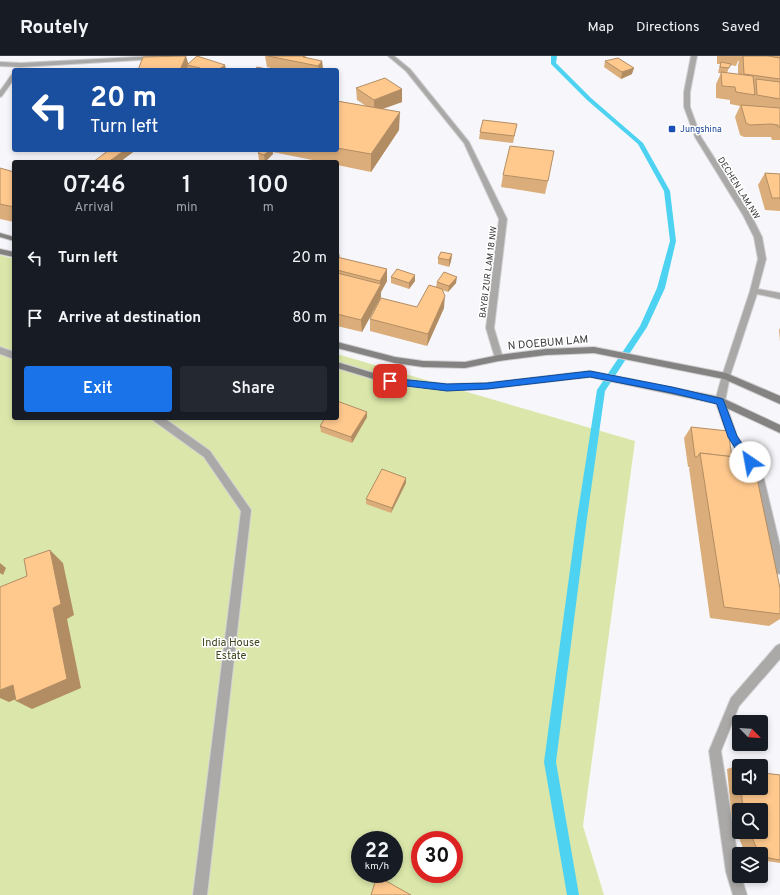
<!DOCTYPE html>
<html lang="en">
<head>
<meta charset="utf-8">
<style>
	:root { --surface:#171b24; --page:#242831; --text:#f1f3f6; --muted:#9ea1a6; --line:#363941; --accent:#1a73e8 }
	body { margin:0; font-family:Overpass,sans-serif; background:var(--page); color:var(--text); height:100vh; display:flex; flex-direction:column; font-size:15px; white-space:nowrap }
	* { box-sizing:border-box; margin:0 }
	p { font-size:13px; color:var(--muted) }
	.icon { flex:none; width:22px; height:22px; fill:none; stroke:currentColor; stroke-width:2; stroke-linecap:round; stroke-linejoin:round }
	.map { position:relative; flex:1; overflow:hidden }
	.drawer { position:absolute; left:12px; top:104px; width:327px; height:260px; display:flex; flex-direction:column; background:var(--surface); border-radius:4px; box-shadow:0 2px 6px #0003 }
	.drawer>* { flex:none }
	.guide { position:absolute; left:12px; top:12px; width:327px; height:84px; border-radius:4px; box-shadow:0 2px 6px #0003; background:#1a4fa0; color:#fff; overflow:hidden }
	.needle { width:26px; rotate:115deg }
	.buttons { position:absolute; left:732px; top:659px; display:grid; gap:8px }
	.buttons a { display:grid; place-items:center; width:36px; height:36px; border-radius:4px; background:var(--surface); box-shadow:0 2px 6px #0003; font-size:20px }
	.speed { position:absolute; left:351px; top:775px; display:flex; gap:8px; font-size:20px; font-weight:700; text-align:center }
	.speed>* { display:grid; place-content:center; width:52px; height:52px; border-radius:50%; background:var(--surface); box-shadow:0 2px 6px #0003; line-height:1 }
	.speed small { font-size:10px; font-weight:400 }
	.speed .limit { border:6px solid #d22; background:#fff; color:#111 }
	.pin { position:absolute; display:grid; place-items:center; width:34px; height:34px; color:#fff; margin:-17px; border-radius:8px; box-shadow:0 2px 6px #0006 }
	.me { position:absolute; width:44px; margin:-22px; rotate:327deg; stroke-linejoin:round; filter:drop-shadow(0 0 3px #0008) }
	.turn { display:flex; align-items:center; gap:14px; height:84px; padding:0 12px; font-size:18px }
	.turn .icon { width:52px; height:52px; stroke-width:2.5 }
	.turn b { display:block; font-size:28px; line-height:34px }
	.eta { display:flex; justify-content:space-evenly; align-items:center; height:68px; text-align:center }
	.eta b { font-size:24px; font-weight:600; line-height:28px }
	.primary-button { display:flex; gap:8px; margin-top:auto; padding:8px 12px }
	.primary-button a { flex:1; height:46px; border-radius:4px; background:var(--accent); color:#fff; font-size:16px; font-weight:600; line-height:46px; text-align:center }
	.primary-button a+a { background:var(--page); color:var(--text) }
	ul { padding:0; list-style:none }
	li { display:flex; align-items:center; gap:12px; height:60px; padding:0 12px }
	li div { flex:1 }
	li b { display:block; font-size:15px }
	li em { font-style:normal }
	header { display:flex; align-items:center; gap:24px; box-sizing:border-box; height:56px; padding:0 20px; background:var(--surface); border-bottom:1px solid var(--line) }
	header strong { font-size:19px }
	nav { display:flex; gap:22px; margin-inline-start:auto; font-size:14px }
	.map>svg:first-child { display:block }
	.green { fill:#dbe7aa; fill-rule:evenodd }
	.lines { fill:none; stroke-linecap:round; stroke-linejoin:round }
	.stream { fill:#4ed2f2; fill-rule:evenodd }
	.service-casing { stroke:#d1d1d4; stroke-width:2 }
	.minor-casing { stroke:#d1d1d4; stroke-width:2 }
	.secondary-casing { stroke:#d1d1d4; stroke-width:2 }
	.service { fill:#aaa9a8; fill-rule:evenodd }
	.minor { fill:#aaa9a8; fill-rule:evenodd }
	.secondary { fill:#858381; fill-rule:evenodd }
	.wall { fill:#dbad7a; fill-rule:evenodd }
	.shaded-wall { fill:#b28d63 }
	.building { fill:#ffc98e; stroke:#b28d63 }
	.route { fill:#1a73e8; stroke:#114b97 }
	.transit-dot { fill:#1a4fb4; stroke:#fff; stroke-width:1.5 }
	.labels { text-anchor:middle; stroke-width:3; stroke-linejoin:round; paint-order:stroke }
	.far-transit-label { font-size:9px; fill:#164399; stroke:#fff; text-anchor:start }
	.far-street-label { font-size:9px; fill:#39393a; stroke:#fff }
	.street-label { font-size:11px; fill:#39393a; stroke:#fff }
	.park-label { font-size:11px; fill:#3d431b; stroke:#fff }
</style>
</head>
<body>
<header>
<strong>Routely</strong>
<nav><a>Map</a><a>Directions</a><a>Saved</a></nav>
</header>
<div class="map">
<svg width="780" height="839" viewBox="0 0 780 839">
	<rect width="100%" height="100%" fill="#f7f7fb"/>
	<!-- green -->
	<path class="green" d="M0 199 14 203V362H337V298L635 385 583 770 604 839H0ZM360 784H394V818H360ZM420 784H454V818H420Z"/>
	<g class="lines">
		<!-- stream -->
		<path class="stream" d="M551 0H557L556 7 591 42 643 87 670 135 676 185 665 232 647 271 605 335 587 462 556 706 579 839H567L544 706 577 462 597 334 640 270 657 232 670 185 664 135 638 88 587 44 551 8Z"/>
		<!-- service casing -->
		<g class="service-casing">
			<g id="service">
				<path d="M0 291 14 296V303L0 298Z"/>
				<path d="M152 362H164L210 395 251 454 207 839H193L241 455 204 401 154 365Z"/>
			</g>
		</g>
		<!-- minor casing -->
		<g class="minor-casing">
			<g id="minor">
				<path d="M155 0 157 1V3L21 11 0 10V6L21 7Z"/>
				<path d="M388 0H394L410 13 469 86 507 163 494 272 503 302 502 304 499 305 495 302 486 272 499 163 464 87 406 15Z"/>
				<path d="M691 0H697L690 36V51L701 81 751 159 762 181 766 203 758 233 780 237V243L757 238 730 320 725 345 737 380 763 419 780 490V518L776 517 775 513 753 420 728 381 715 345 722 320 750 235 758 203 754 181 743 159 695 81 684 51V36Z"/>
				<path d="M14 17V23L2 40 0 41V35L12 18Z"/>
				<path d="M780 588V603L739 650 721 695 739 809V820H741L747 839H733L726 816 709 695 731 642 776 590Z"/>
			</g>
		</g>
		<!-- secondary casing -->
		<g class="secondary-casing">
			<g id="secondary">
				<path d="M0 177 14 181V185L0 181Z"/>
				<path d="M0 193 14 196V201L0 198Z"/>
				<path d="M337 286 395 301 423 305 465 306 499 299 546 293 594 291 726 317 780 340V348L724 323 594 297 546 299 499 305 465 312 423 311 395 307 337 292Z"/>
				<path d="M337 306 390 322 447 328 487 327 590 315 720 341 780 369V377L718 348 590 321 487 333 447 334 390 328 337 312Z"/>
			</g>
		</g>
		<!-- service -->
		<use href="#service" class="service"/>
		<!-- minor -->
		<use href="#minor" class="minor"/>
		<!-- secondary -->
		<use href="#secondary" class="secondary"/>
	</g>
	<!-- wall -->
	<g class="wall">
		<path d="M265 0H306V2L322 5 323 14H280L267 11Z"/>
		<path d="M717 0H780V84H772L771 81H744L740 79 735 61 740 50 730 48V44L716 42V28L721 17H718L720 8H717ZM738 5H739L738 9V19L727 17 730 9 736 10Z"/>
		<path d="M605 5 632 18 621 23 604 11Z"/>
		<path d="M188 8 225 9 226 14H138Z"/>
		<path d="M356 32 402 33V46L382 53 399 74 371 116 337 109V106H322L273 96V98L265 106 259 104 258 97 261 94H337V45L366 50 357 44Z"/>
		<path d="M517 68 513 87 479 83 480 76Z"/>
		<path d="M0 112 14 116V166L0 163Z"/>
		<path d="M765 117 780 118V155L765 154 758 129Z"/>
		<path d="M503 119 548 125 545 138 501 131Z"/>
		<path d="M337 198 339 202 387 213V225L381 236V241L362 276 337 270Z"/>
		<path d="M452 198 451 205 449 211 438 208V202Z"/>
		<path d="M415 219V225L409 233 391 227V221Z"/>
		<path d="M437 226 456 227 448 236 442 234 444 252 427 290 370 275V263L417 251 436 231Z"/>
		<path d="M780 272V286L779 274Z"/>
		<path d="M367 361 352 387 321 376 320 370Z"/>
		<path d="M691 371 732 401 780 532V563L769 570 710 562 689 412 690 411H688L684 382Z"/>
		<path d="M406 427 391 457 366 448V443Z"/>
		<path d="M739 709V732H761L764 717 780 719V807L761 804V798H750L743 792 732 764 727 713ZM739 754H761V776H739Z"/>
	</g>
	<!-- shaded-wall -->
	<g class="shaded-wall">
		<path d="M186 0 189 10 187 9 188 14H180Z"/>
		<path d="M322 5 323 14H319L318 10Z"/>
		<path d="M225 9 226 14H218Z"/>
		<path d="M634 12 632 18 621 23 622 16Z"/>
		<path d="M402 33V46L374 56V44Z"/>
		<path d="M400 56 399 74 371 116V98Z"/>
		<path d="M125 94H136L120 106H108Z"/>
		<path d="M270 94H272L273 98 265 106 264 99Z"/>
		<path d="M452 198 451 205 449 211V204Z"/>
		<path d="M387 213V225L381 236V241L362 276 361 264 380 230V225Z"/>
		<path d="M415 219V225L409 233V227Z"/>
		<path d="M457 221 456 227 448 236 449 230Z"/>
		<path d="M445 240 444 252 427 290 428 278Z"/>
		<path d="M367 356V361L352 387 351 381Z"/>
		<path d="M406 422V427L391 457 392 452Z"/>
		<path d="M50 494 63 507 74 559 67 563 81 632 32 653 16 645Z"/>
		<path d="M0 507 6 512 3 519 0 517Z"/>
		<path d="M13 629 30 637 9 646 0 642V634Z"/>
	</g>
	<!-- building -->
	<g class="building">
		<path d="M186 0 180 14H138L143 1Z"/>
		<path d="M197 0 225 9 218 14H197L200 12 187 9Z"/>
		<path d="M268 0H304L303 1 322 5 318 10Z"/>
		<path d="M743 0H768L780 2V23L744 18Z"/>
		<path d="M618 2 634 12 622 16 605 5Z"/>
		<path d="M721 6 731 8 729 12 720 11Z"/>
		<path d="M257 11 271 14H254Z"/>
		<path d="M721 16 753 20 755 39 736 36 735 31 722 30Z"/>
		<path d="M385 22 402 33 374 44 356 32Z"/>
		<path d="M756 23 780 26V43L757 39Z"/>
		<path d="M337 45 400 56 371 98 337 92Z"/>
		<path d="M741 49 780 52V71H778V69L771 68 750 69 746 67Z"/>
		<path d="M483 64 517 68 514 80 480 76Z"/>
		<path d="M510 90 554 95 548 125 503 119Z"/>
		<path d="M109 94H125L108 106H93Z"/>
		<path d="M261 94H270L264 99 258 97Z"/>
		<path d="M0 112 14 116V151L0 148Z"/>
		<path d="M765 117 780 118V142H772Z"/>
		<path d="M441 196 452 198 449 204 438 202Z"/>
		<path d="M337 198H339V202L337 201Z"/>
		<path d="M337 201 387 213 380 225 337 214Z"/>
		<path d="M397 213 415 219 409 227 391 221Z"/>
		<path d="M444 216 457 221 449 230 437 226Z"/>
		<path d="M337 217 381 228 361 264 337 258Z"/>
		<path d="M429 229 442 233 445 240 428 278 370 263 381 242 417 251Z"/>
		<path d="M337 345 367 356 351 381 320 370 325 362H337Z"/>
		<path d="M691 371 728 375 732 401 700 397 697 401H695Z"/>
		<path d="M700 397 753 403 780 532V558L724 551Z"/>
		<path d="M382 413 406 422 392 452 366 443Z"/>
		<path d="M50 494 61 548 53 552 67 623 16 645 13 629 0 634V531L27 520 24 503Z"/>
		<path d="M761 712H763L764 717 780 719V804L769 802 756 791 750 776H761V754H743L741 732H761Z"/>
		<path d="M377 820 411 839H371Z"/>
	</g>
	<!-- route -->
	<path class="route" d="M590 315 672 331 723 343 737 380 753 404 754 406 753 409H746L728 381 717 348 672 337 590 321 487 333 447 335 390 328 386 325 390 322 447 328 487 327Z"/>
	<!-- markers -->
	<rect class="transit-dot" x="668" y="69" width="8" height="8" rx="2"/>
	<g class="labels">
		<!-- far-transit labels -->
		<g class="far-transit-label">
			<text x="680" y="76">Jungshina</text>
		</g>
		<!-- far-street labels -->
		<g class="far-street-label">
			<text transform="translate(739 132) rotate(58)" y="3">DECHEN LAM NW</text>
			<text transform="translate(488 216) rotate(-83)" y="3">BAYBI ZUR LAM 18 NW</text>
		</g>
		<!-- street labels -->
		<g class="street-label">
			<text transform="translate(548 286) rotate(-5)" y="4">N DOEBUM LAM</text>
		</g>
		<!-- park labels -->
		<g class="park-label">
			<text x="231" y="590">India House<tspan x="231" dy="13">Estate</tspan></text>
		</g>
	</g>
</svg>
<div class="buttons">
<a><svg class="needle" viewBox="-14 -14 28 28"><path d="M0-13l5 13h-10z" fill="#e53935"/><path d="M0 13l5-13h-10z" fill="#9ea1a6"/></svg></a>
<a><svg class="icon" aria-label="sound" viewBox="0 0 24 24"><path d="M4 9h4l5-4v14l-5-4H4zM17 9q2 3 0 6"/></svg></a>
<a><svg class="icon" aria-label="search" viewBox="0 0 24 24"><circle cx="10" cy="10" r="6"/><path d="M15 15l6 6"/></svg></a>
<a><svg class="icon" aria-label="layers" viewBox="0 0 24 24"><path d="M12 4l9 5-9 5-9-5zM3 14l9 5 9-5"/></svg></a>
</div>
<div class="speed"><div>22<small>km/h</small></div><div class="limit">30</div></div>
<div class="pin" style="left:390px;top:325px;background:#d93025"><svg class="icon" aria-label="arrive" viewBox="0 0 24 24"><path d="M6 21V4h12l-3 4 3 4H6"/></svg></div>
<svg class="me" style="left:750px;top:406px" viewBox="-20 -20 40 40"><circle r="19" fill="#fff"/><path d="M0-13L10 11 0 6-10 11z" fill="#1a73e8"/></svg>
<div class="guide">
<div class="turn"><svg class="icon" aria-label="left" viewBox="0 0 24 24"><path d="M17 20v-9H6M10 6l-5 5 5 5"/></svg><div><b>20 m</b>Turn left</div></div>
</div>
<section class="drawer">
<div class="eta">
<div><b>07:46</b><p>Arrival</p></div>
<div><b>1</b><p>min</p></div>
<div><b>100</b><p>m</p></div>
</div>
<ul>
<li><svg class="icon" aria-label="left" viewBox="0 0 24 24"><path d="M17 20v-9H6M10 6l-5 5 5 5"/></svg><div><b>Turn left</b></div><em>20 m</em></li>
<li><svg class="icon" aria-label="arrive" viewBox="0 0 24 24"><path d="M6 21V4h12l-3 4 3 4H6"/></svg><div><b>Arrive at destination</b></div><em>80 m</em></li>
</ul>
<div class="primary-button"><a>Exit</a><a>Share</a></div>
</section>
</div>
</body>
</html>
